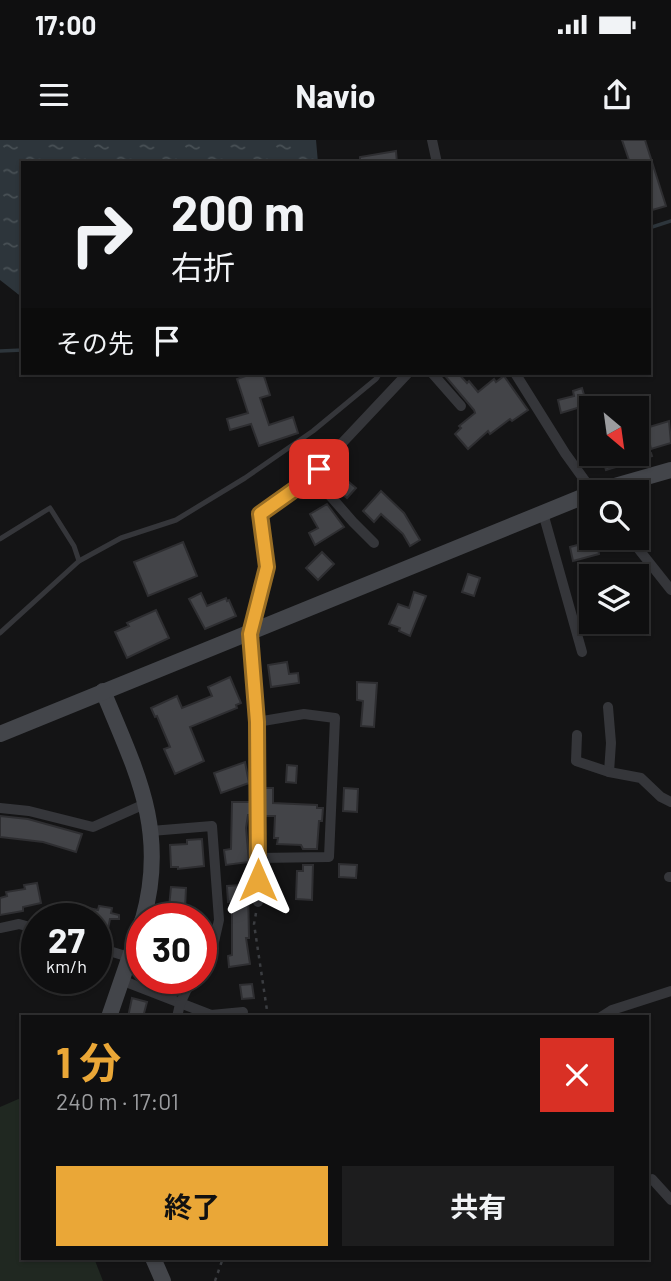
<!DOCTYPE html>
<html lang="ja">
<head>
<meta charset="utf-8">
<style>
	:root { --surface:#0f0f10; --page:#1d1d1e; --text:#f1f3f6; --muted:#9b9c9f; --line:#2f2f30; --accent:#eaa737 }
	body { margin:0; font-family:Barlow,"Noto Sans JP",sans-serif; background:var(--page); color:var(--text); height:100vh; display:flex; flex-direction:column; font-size:26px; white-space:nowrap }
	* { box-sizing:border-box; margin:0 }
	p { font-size:23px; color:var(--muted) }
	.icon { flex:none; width:38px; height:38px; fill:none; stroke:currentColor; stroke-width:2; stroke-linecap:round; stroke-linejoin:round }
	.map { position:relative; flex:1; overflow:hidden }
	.details { position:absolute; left:21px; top:875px; width:628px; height:245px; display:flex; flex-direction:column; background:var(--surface); border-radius:0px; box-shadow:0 2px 5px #0004,0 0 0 2px var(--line) }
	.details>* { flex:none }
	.guide { position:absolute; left:21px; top:21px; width:630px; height:214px; border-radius:0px; box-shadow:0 2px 5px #0004,0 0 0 2px var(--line); background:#0f0f10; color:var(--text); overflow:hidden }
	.needle { width:46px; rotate:151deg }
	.controls { position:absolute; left:579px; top:256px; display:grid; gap:14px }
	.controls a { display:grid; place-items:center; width:70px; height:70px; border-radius:0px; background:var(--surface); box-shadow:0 2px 5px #0004,0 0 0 2px var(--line); font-size:35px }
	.speed { position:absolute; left:21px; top:763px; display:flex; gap:14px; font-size:35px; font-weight:700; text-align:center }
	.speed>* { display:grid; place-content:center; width:91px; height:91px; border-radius:50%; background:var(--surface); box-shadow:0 2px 5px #0004,0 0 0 2px var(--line); line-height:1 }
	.speed small { font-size:18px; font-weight:400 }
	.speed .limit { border:10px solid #d22; background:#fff; color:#111 }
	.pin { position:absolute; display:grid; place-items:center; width:60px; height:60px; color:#fff; margin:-30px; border-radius:14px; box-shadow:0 4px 10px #0006 }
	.me { position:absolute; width:77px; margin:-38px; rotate:0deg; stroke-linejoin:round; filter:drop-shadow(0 0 5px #0008) }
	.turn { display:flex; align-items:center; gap:24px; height:147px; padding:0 35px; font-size:32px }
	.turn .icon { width:91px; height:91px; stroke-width:2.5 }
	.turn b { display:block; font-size:49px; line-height:60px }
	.then { display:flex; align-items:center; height:66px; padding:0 35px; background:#0003; gap:14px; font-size:26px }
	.round { display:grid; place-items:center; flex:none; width:74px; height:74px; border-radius:0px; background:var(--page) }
	.summary { display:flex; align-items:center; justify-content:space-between; height:119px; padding:0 35px }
	h1 { font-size:42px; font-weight:700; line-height:52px; color:var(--accent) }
	.primary-button { display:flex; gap:14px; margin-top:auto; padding:14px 35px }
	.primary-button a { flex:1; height:80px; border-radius:0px; background:var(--accent); color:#111; font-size:28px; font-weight:700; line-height:80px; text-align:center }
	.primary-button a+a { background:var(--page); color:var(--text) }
	.status { display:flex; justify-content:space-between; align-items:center; height:49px; padding:0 35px; background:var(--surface); direction:ltr }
	.status svg { height:19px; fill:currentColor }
	header { display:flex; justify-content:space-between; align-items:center; height:91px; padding:0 35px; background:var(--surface); font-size:32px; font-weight:700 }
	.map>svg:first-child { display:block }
	.pitch { fill:#202821 }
	.water { fill:url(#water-ripples) }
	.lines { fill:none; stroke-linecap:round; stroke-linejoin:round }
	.stream { stroke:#2d353b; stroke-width:3.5 }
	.building { fill:#434448; stroke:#2e2e31; stroke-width:2 }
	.path { stroke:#3b3d41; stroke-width:2.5; stroke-dasharray:3.5 5; stroke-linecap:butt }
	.lane { stroke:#35363a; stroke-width:5 }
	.street { stroke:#35363a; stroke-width:10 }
	.secondary { stroke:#43454a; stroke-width:16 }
	.route-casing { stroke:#986d24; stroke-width:18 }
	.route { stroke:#eaa737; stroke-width:12 }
</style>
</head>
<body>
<div class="status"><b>17:00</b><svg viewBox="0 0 49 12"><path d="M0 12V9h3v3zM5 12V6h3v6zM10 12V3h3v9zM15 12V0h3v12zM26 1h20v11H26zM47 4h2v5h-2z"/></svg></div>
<header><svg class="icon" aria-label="menu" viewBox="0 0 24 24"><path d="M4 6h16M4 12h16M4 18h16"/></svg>Navio<svg class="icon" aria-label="share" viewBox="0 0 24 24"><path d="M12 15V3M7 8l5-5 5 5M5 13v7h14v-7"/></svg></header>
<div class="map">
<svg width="671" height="1141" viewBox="0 0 671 1141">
	<defs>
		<pattern id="water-ripples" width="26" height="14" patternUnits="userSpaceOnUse" patternTransform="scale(1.75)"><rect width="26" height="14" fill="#2d353b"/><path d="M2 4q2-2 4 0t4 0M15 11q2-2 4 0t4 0" fill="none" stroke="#485055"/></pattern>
	</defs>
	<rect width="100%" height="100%" fill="#141415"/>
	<!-- pitch -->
	<path class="pitch" d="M23 957V1118H94L103 1141H0V967Z"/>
	<!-- water -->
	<path class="water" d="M0 0H316L318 23H23V158L0 140Z"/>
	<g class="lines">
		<!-- stream -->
		<g class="stream">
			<path d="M649 88 671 81"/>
			<path d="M0 211 23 210"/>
		</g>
	</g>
	<!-- building -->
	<g class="building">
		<path d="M622 0H645L666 66 649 71V23H630Z"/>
		<path d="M396 11 397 23H360V17Z"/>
		<path d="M254 233H263L270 255 260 258 269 285 293 277 298 293 259 306 251 284 230 290 227 279 248 273 237 239Z"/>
		<path d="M452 233H458L467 243 469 241 478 252 494 239 496 242 504 236 528 270 512 281 510 279 490 294 488 291 468 309 455 294 461 288 459 286 475 273 474 270 446 237Z"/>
		<path d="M582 248 587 265 561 273 558 260 574 256 573 251Z"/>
		<path d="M669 281 671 303 651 309 646 288Z"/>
		<path d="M601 313H651L652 316 606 330Z"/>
		<path d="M343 337 356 348 347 358 334 347Z"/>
		<path d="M381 351 404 373 420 400 410 406 403 394 381 374 374 382 363 371Z"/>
		<path d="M327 364 344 387 315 405 309 393 318 388 310 374Z"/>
		<path d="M596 400 599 414 573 421 570 407Z"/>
		<path d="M183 402 197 436 148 456 134 422Z"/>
		<path d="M322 412 334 424 318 440 306 428Z"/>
		<path d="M468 434 480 438 474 456 462 452Z"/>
		<path d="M414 452 426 456 410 496 399 491 400 488 389 484 398 464 409 468Z"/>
		<path d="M201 453 207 466 226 458 227 461 229 460 236 476 205 489 189 459Z"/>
		<path d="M156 470 169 498 127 518 115 492 129 486 127 483Z"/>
		<path d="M287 522 289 534 298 533 299 543 271 547 268 525Z"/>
		<path d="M230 537 241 563 236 565 237 568 190 587 204 621 175 634 164 609 170 607 157 576 155 577 151 568 177 556 182 568 212 556 208 547Z"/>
		<path d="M357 542 377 543 374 587 361 586 363 561 357 560Z"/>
		<path d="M245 622 249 643 221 653 214 633Z"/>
		<path d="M287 625 297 626 296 643 286 642Z"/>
		<path d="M265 648H273V663L317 665V668H323L322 681H319L317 709H303L301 705 277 704 278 698H274L275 676H265Z"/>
		<path d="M344 648 358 649 357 672 343 671Z"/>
		<path d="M232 662H250V675H248L246 688 249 722 226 725 224 710 231 709Z"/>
		<path d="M0 676 28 679 82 694 76 712 43 702 0 697Z"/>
		<path d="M202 699 204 726 178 729V727H171L170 705 187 704V700Z"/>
		<path d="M339 724 357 725 356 738 339 737Z"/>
		<path d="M303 725H313L312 760 296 759 297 731H303Z"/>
		<path d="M37 743 41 763 23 767V771L0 775V758L7 756 6 752 25 749 24 745Z"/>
		<path d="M241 745 242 750 248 749 249 798H246L250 824 229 827 228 816 232 815V761L228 762 227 746Z"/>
		<path d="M171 747 186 748 185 769 169 768Z"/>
		<path d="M56 765 79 770 80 766 98 770 99 766 112 768 111 773 119 775V779H110L108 789 96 786V779H52Z"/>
		<path d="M161 838H180L174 852 158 846Z"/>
		<path d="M252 844 254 858 242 859 240 845Z"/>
		<path d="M132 858 147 862 143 877H128Z"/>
	</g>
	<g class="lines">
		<!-- path -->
		<g class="path">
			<path d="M256 773 254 784 268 877"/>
			<path d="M215 1141 223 1118"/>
		</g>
		<!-- lane -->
		<g class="lane">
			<path d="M0 399 50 368 74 406 79 421 0 493"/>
			<path d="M79 421 121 398 176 380 245 338 313 291 376 239 380 233"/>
		</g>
		<!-- street -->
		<g class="street">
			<path d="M432 0 437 23"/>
			<path d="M432 233 461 266"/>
			<path d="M515 233 565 313 593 352"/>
			<path d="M312 335 353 382 374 403"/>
			<path d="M543 373 582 512"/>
			<path d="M629 397 671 450"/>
			<path d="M608 567 611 603 609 632"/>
			<path d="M257 582 304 574 335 578 329 717 258 718"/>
			<path d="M577 595 576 621 609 632 641 638 661 657 671 662"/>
			<path d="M0 668 29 671 93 687 147 663"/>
			<path d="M151 691 212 686 219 780 214 802 201 823"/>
			<path d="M669 737H671"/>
			<path d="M258 762 257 582 250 494 267 427 260 374 312 335 408 233"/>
			<path d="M0 788 19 784 37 789"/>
			<path d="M96 807 129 817"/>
			<path d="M121 840 211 875 243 872"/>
			<path d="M177 877 180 864 192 838"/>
			<path d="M601 877 612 870 671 851"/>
			<path d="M648 1041 652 1039 671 1060"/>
		</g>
		<!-- secondary -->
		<g class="secondary">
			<path d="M594 352 671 330"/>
			<path d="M103 551C136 631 168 690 143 779"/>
			<path d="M0 594 592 353"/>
			<path d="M109 877 142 781"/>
			<path d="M153 1118 163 1141"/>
		</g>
	</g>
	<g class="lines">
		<!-- route casing -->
		<g class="route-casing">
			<path id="route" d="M258 740 257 582 250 494 267 427 260 374 305 342 319 329"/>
		</g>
		<!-- route -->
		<use href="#route" class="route"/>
	</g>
</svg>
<div class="controls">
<a><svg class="needle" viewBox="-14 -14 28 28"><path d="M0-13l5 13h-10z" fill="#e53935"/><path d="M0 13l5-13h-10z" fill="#9b9c9f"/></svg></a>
<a><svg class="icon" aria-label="search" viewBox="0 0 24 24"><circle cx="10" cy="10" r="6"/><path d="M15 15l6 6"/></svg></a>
<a><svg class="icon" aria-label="layers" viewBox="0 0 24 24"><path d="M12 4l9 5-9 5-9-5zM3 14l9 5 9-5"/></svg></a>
</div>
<div class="speed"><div>27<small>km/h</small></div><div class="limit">30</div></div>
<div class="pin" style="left:319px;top:329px;background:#d93025"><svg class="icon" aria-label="arrive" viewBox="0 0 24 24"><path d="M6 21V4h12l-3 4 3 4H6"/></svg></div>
<svg class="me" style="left:258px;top:740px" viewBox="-20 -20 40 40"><path d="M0-17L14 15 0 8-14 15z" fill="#eaa737" stroke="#fff" stroke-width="4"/></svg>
<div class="guide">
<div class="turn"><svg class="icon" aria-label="right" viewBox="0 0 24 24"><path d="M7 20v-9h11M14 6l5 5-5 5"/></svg><div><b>200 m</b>右折</div></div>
<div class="then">その先<svg class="icon" aria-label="arrive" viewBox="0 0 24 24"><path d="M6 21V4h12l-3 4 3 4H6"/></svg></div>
</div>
<section class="details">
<div class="summary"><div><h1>1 分</h1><p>240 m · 17:01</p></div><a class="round" style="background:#d93025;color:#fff"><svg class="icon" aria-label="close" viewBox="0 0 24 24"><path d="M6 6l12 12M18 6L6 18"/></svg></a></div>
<div class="primary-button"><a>終了</a><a>共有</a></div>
</section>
</div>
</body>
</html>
